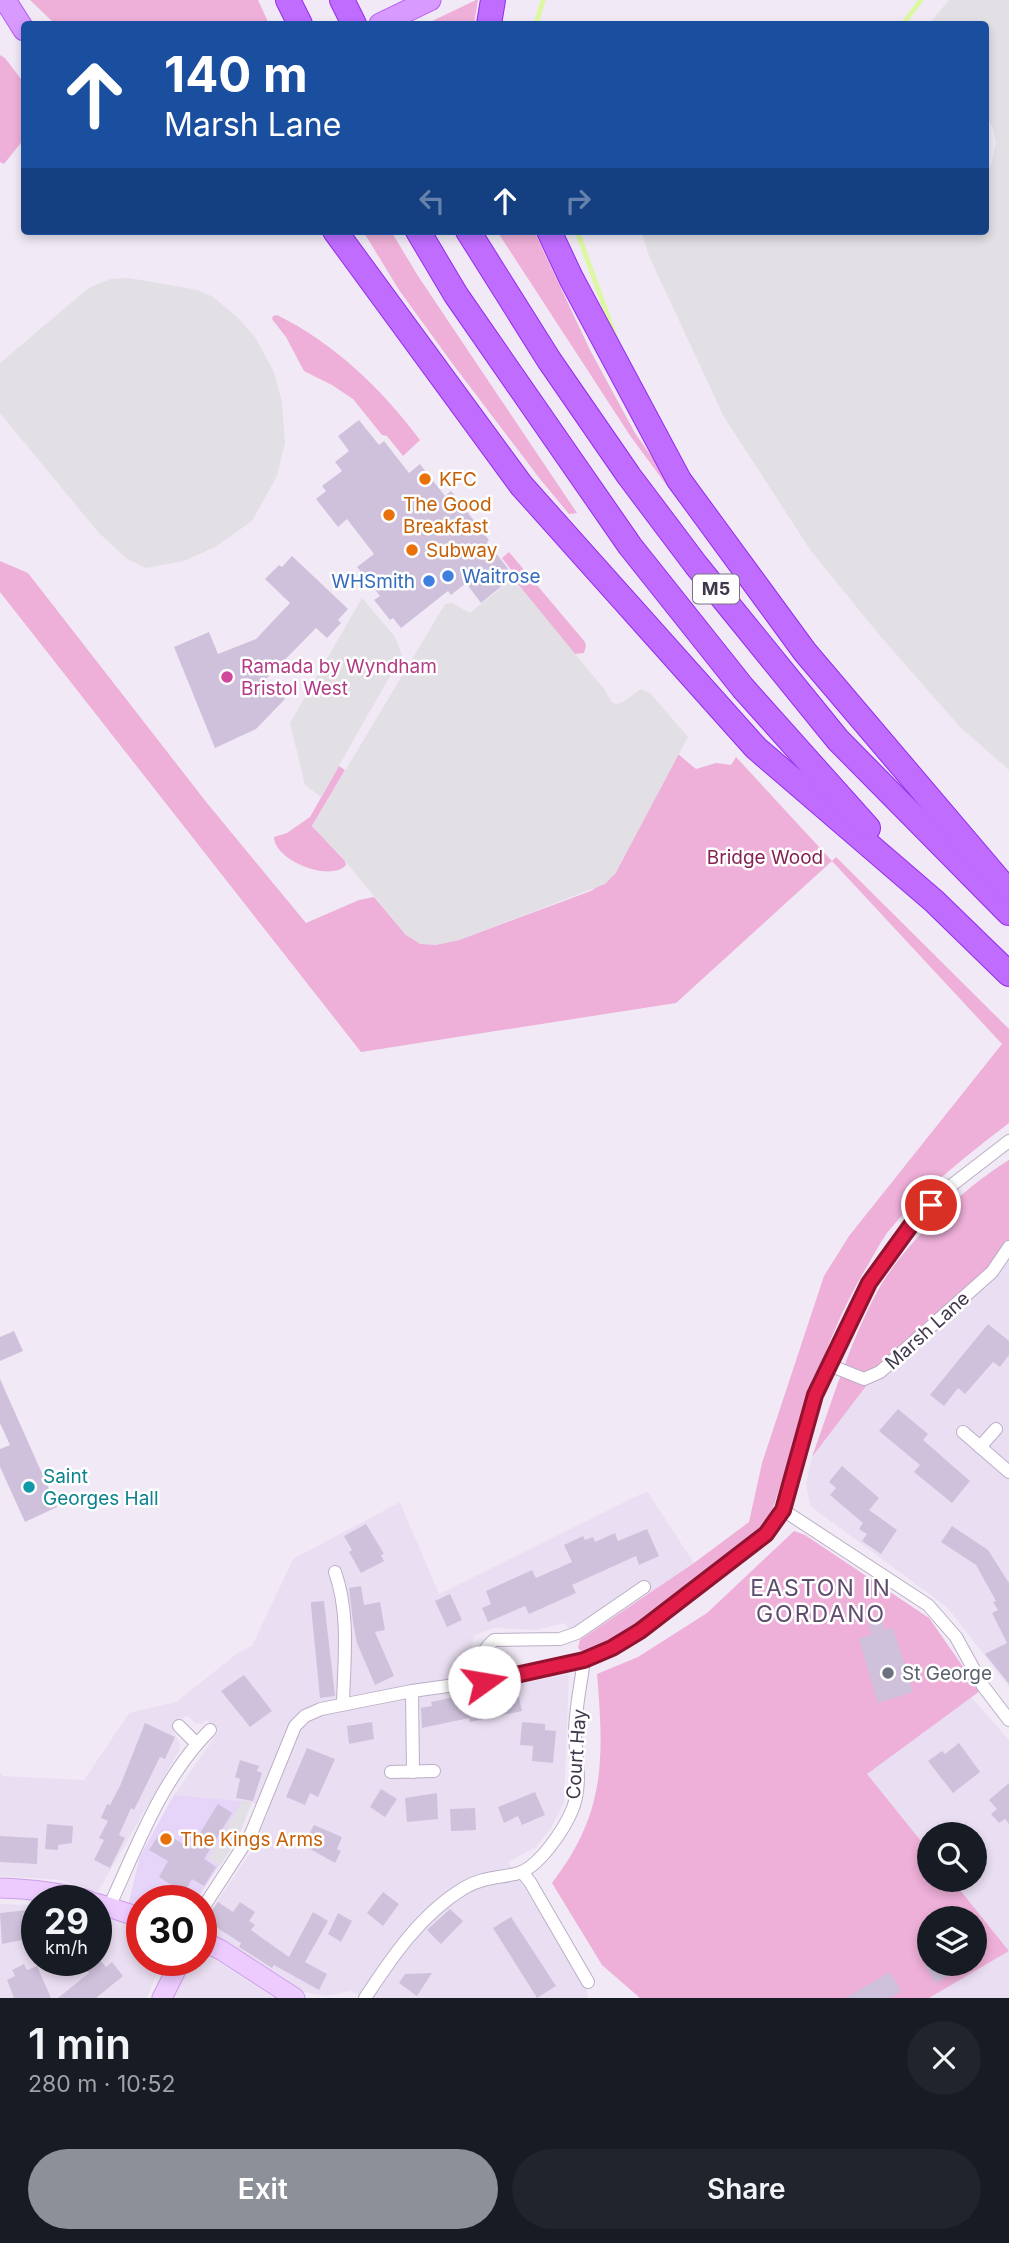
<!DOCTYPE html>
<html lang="en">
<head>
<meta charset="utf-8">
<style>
	:root { --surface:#171b24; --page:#20242c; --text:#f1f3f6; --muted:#9ea1a6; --accent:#8c9099 }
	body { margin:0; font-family:Inter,sans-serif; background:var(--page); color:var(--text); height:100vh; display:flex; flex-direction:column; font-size:26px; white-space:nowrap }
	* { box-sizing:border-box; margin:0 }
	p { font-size:23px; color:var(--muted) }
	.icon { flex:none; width:38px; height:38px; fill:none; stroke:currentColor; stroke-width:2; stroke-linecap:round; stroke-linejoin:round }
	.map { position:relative; height:1998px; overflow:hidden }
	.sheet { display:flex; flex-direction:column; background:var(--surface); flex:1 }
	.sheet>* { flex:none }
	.guide { position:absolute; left:21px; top:21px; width:968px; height:214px; border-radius:7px; box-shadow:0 4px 10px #0003; background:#1a4fa0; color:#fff; overflow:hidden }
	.controls { position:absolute; left:917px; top:1822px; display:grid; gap:14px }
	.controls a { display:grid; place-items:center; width:70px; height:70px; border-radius:50%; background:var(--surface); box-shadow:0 4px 10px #0003; font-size:35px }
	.speed { position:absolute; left:21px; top:1885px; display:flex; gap:14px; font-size:35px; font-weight:700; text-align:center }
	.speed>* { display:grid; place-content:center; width:91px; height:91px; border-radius:50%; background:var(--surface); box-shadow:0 4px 10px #0003; line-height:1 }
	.speed small { font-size:18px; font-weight:400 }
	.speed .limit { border:10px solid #d22; background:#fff; color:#111 }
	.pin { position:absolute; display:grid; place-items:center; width:60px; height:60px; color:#fff; margin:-30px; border:4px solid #fff; border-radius:50%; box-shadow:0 2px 7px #0007 }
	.me { position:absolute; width:77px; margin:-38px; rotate:77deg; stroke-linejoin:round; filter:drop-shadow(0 0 5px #0008) }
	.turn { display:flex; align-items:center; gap:24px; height:147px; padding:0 28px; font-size:32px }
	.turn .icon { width:91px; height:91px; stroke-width:2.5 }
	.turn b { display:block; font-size:49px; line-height:60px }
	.lanes { display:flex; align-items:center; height:66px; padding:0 28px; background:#0003; justify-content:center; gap:35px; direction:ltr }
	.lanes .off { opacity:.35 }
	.round { display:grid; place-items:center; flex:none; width:74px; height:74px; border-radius:37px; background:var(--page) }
	.overview { display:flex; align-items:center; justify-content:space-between; height:119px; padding:0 28px }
	h1 { font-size:42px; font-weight:600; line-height:52px }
	.primary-button { display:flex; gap:14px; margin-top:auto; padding:14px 28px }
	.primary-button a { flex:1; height:80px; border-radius:42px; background:var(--accent); color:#fff; font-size:28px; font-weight:600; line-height:80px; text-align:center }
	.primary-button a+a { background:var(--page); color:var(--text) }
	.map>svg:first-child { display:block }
	.residential { fill:#eadff2 }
	.commercial { fill:#e6d4f9 }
	.green { fill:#eeafd8; fill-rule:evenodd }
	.parking { fill:#e2dfe5 }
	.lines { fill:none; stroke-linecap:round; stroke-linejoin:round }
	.stream { stroke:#ddf8a2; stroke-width:5 }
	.building { fill:#cfc1dc }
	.street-casing { stroke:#bbaec6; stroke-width:14 }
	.secondary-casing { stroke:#cc9ee7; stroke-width:21 }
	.primary-casing { stroke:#b65ff0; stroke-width:23 }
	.highway-casing { stroke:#932ded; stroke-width:26 }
	.street { stroke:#fff; stroke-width:12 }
	.secondary { stroke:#edcbff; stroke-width:19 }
	.primary { stroke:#d89aff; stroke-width:21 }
	.highway { stroke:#bf6cff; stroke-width:24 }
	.route-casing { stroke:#92132f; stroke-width:18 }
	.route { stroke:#e11d48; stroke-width:12 }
	.food-dot { fill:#e8710a; stroke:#fff; stroke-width:2.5 }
	.shop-dot { fill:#3f7fe0; stroke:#fff; stroke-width:2.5 }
	.hotel-dot { fill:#d1479c; stroke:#fff; stroke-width:2.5 }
	.culture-dot { fill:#0f9aa8; stroke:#fff; stroke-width:2.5 }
	.worship-dot { fill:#6b7280; stroke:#fff; stroke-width:2.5 }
	.labels { text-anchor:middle; stroke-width:5; stroke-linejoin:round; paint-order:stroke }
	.shield { fill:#fff; stroke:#7a7382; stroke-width:2 }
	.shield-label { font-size:18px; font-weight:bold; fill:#41374c }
	.food-label { font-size:19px; fill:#c56008; stroke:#fff; text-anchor:start }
	.shop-label { font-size:19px; fill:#366cbe; stroke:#fff; text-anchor:start }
	.hotel-label { font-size:19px; fill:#b23c85; stroke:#fff; text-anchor:start }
	.park-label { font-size:19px; fill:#852352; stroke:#fff }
	.street-label { font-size:19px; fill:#41374c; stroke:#fff }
	.culture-label { font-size:19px; fill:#0d838f; stroke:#fff; text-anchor:start }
	.worship-label { font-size:19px; fill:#5b616d; stroke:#fff; text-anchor:start }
	.quarter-label { font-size:23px; letter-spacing:2px; fill:#5e4d6f; stroke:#fff }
</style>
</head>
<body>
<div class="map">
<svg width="1009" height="1998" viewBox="0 0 1009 1998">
	<rect width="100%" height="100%" fill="#f1eaf6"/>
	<!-- residential -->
	<g class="residential">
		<path d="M1009 1240V1687L947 1607 810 1506 806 1483 812 1457 879 1369 989 1269Z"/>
		<path d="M647 1491 694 1563 580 1640 564 1623 537 1630 493 1628 474 1636 465 1694 569 1674 564 1803 551 1828 536 1847 508 1862 587 1989 588 1998H367L351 1991 327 1996 308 1993 277 1984 265 1976 201 1929V1925L250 1853 269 1811 252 1802 174 1795 218 1732 207 1720 202 1724 195 1723 187 1715 172 1728 180 1744 179 1751 98 1892 61 1880 0 1876V1772L3 1776 84 1780 129 1713 176 1702 239 1652 252 1646 293 1559 400 1502 439 1594Z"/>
		<path d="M971 1697 1009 1740V1950L952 1880H975V1834H929V1851L866 1774Z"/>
		<path d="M0 1904 37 1905V1960H96V1911L142 1927V1960H162L147 1998H0Z"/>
		<path d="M1009 1951V1998H929Z"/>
		<path d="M204 1952 274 1998H166L197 1960H201Z"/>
	</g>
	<!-- commercial -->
	<path class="commercial" d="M174 1795 252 1802 238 1837 196 1900H142V1910L128 1905 140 1856Z"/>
	<!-- green -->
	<g class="green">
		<path d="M30 0H258L269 24H55Z"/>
		<path d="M476 0H478L474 24H426Z"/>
		<path d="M0 55 5 58 24 83V139L4 164 0 162Z"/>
		<path d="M363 231H391L418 276 577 513 569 514 540 479 452 363 399 290Z"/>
		<path d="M497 231H534L590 350 635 433 670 483 668 487 631 437Z"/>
		<path d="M277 315C334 343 382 389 420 440L403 456 387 436 382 435 353 399 332 385 304 371 286 337 272 319 273 316Z"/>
		<path d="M509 552 585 642 586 646 584 653 574 654 513 578 516 576 502 558Z"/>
		<path d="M0 561 28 573 207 803 306 923 359 900 374 897 406 935 435 945 459 940 591 891 615 874 678 754 696 769 716 763 731 765 736 757 832 861 836 857 1009 1029V1123C966 1156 921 1191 887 1233 880 1243 874 1254 868 1265 821 1342 799 1432 770 1517L758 1534C703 1576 649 1628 584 1654L578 1648 580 1640 694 1563 749 1522 762 1463 824 1276 849 1236 1002 1044 832 861 676 1003 361 1052 0 592Z"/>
		<path d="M339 766 345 770 312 826 345 861 346 865C330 883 274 860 274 837L287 833 310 817Z"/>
		<path d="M1009 1160V1240L990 1269 879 1369 812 1457C832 1402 849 1344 877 1292 903 1245 963 1188 1009 1160Z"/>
		<path d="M794 1531 805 1535 929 1618 980 1691 867 1774 929 1851V1880H952L1009 1951 929 1998H640L602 1965 552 1883C606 1813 604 1758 597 1674L638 1657 707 1613ZM929 1918H975V1964H929Z"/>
	</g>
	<!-- parking -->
	<g class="parking">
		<path d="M949 0H1009V770L960 727 881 637 811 551 724 417 649 256 641 231H985V171L991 166 996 142 993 129 985 115V24H929Z"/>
		<path d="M129 278 198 290 213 297 237 317 255 337 274 372 282 402 285 443 277 476 252 521 215 547 184 561 146 568 127 559 98 532 0 413V363L90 287 111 279Z"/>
		<path d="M513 578 604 689 612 702 617 704 623 702 641 689 650 693 688 737 615 874 605 884 459 940 435 945 420 944 406 935 345 861 312 826 445 604 452 603 470 613Z"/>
		<path d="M362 598 395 637 402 655 321 797 305 785 290 723Z"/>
		<path d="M242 1801 252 1802 238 1837 220 1866 208 1859Z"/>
	</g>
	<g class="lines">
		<!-- stream -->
		<g class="stream">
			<path d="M536 24 543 0"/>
			<path d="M903 24 921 0"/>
			<path d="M577 231 615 336"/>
		</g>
	</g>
	<!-- building -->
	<g class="building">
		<path d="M359 420 379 445 384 441 409 473 420 464 445 496 451 491 489 540 487 542 514 576 481 603 466 583 451 595 448 591 401 628 393 618 390 620 374 600 380 596 357 567 374 554 347 519 338 527 316 499 326 491 322 486 342 471 335 462 349 451 338 436Z"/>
		<path d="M292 556 348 609 338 620 341 623 327 638 316 628 265 680 285 699 256 729 215 748 174 647 209 632 218 654 256 639 290 603 265 579 279 565 282 567Z"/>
		<path d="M988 1324 1009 1341V1355L1000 1367 993 1362 965 1394 958 1388 944 1406 930 1395Z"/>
		<path d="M14 1331 23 1351 0 1361V1337Z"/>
		<path d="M0 1379 57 1507 25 1522 0 1467V1449L10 1445 0 1423Z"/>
		<path d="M898 1409 928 1434 923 1440 970 1481 952 1503 914 1472 920 1465 879 1431Z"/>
		<path d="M842 1466 879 1498 869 1510 897 1530 881 1554 862 1541 867 1534 859 1529 863 1523 830 1495 836 1488 829 1482Z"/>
		<path d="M366 1524 384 1554 381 1555 384 1561 361 1573 349 1552 352 1550 344 1536Z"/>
		<path d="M952 1526 988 1550 1009 1583V1684L985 1654 1007 1643 992 1613 998 1610 993 1602 996 1601 976 1565 941 1542Z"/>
		<path d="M647 1529 659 1556 639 1565 636 1556 572 1585 576 1593 529 1614 525 1606 488 1622 482 1608 491 1604 486 1591 532 1570 536 1578 572 1562 564 1545 583 1536 585 1540 593 1537 595 1542 615 1533 618 1541Z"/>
		<path d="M361 1586 364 1605 380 1602 385 1630 375 1632 394 1676 375 1685 357 1643 353 1622 349 1588Z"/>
		<path d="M450 1594 462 1620 447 1627 435 1601Z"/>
		<path d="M324 1601 335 1696 320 1698 311 1606V1602Z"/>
		<path d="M881 1618 884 1630 893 1628 913 1692 878 1703 860 1643V1638L872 1635 868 1622Z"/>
		<path d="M244 1675 272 1711 250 1727 221 1691Z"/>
		<path d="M516 1684 522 1711 470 1722 469 1718 422 1728 421 1708 432 1706 431 1702Z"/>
		<path d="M372 1722 374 1739 349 1744 347 1726Z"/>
		<path d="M522 1722 545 1724V1730L556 1731 553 1763 532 1761 533 1746 520 1745Z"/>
		<path d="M145 1723 175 1737 165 1759 160 1757 134 1810 131 1808 119 1835 125 1838 110 1868 94 1860 104 1840 99 1838 108 1821 101 1818 107 1804 110 1805 120 1786Z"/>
		<path d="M959 1743 980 1772 953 1793 928 1761 942 1751 945 1754Z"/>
		<path d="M307 1748 335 1759 318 1797 310 1793 305 1805 286 1797Z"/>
		<path d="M240 1760 259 1766 257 1771 262 1773 253 1801 236 1798 240 1779 235 1777Z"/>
		<path d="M1009 1783V1824L1005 1819 999 1823 991 1814 997 1809 989 1800Z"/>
		<path d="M381 1789 397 1799 385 1817 370 1807Z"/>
		<path d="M535 1792 545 1815 522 1825 518 1816 504 1823 498 1807Z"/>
		<path d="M437 1793 438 1819 407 1822 405 1798Z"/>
		<path d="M218 1804 232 1813 204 1859 216 1867 204 1886 192 1879 184 1893 159 1877 168 1861 149 1850 162 1830 190 1849Z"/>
		<path d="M475 1808 476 1830 451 1831 450 1809Z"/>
		<path d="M47 1824 73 1826 72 1843 58 1845V1850L45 1849Z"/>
		<path d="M314 1825 342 1837 337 1849 341 1851 335 1863 303 1845Z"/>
		<path d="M0 1836 38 1838 37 1864 0 1862Z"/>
		<path d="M383 1892 399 1904 383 1926 367 1913Z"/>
		<path d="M218 1902 233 1912 240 1902 255 1912 249 1921 255 1925 251 1930 289 1957 313 1912 328 1921 305 1962 327 1974 319 1990 274 1965 272 1968 239 1947 241 1943 205 1920Z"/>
		<path d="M37 1909V1930L30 1931 32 1938 2 1944 0 1913Z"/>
		<path d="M450 1909 463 1921 441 1944 427 1930Z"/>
		<path d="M338 1913 352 1921 341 1942 328 1934Z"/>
		<path d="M511 1917 556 1986 537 1998 493 1928Z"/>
		<path d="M78 1960H100L106 1967 112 1962 123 1976 96 1998H58L89 1973Z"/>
		<path d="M24 1964 27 1970 37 1966 51 1998H14L7 1980 15 1976 12 1970Z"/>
		<path d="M924 1964H968L936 1983Z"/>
		<path d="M890 1972 901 1991 890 1998H845Z"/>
		<path d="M432 1973 417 1996 399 1983 405 1974Z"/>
	</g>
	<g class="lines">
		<!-- street casing -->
		<g class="street-casing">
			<g id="street">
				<path d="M829 1365 864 1379 880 1372 992 1272 1009 1247"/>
				<path d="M963 1432 1009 1472"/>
				<path d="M980 1447 996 1429"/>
				<path d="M783 1510 928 1605 956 1637 983 1686 1009 1720"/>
				<path d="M335 1572C350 1614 344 1661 343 1704"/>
				<path d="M484 1681C481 1662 478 1654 494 1640L560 1639 577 1633 644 1587"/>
				<path d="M412 1691 413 1772"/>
				<path d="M179 1726 196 1743"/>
				<path d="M391 1772 434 1771"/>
				<path d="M522 1872 530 1882 588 1982"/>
				<path d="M109 1907C138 1845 161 1779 210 1730"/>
				<path d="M201 1911 251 1834 295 1726 305 1716 321 1709 412 1691 484 1681 584 1660 612 1648 640 1631 766 1534 783 1510 815 1395 869 1283 914 1221 948 1188 1009 1141"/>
				<path d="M365 1998C392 1957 421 1914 464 1888 480 1878 497 1878 515 1874 538 1870 565 1828 573 1808 582 1783 576 1759 575 1734 575 1709 581 1684 584 1660"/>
			</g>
		</g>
		<!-- secondary casing -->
		<g class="secondary-casing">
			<g id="secondary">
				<path d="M0 1888C30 1889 59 1892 88 1900"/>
				<path d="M96 1903 142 1918"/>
				<path d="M201 1940 221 1950 295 1998"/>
				<path d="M162 1998 181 1960"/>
			</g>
		</g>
		<!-- primary casing -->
		<g class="primary-casing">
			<g id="primary">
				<path d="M5 0 24 30"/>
				<path d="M380 24 430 0"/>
			</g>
		</g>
		<!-- highway casing -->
		<g class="highway-casing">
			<g id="highway">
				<path d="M288 0 300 24"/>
				<path d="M342 0 354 24"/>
				<path d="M489 24 493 0"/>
				<path d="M335 231 521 485 756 748 934 901 1009 974"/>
				<path d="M418 231 456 295 630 546 743 688 868 828"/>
				<path d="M468 231 549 360 629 476 696 565 838 740 1009 913"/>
				<path d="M549 231 571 278 679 480 805 652 1009 892"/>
			</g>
		</g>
		<!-- street -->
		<use href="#street" class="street"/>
		<!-- secondary -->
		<use href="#secondary" class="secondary"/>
		<!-- primary -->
		<use href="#primary" class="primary"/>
		<!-- highway -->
		<use href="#highway" class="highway"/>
	</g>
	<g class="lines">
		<!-- route casing -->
		<g class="route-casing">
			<path id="route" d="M484 1682 584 1660 612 1648 640 1631 766 1534 783 1510 815 1395 869 1283 914 1221 931 1205"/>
		</g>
		<!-- route -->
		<use href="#route" class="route"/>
	</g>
	<!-- markers -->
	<g class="food-dot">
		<circle cx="425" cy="479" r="7"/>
		<circle cx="389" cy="515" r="7"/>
		<circle cx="412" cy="550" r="7"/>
		<circle cx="166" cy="1839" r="7"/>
	</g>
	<g class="shop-dot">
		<circle cx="448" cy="576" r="7"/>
		<circle cx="429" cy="581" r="7"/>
	</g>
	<circle class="hotel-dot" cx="227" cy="677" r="7"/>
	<circle class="culture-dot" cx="29" cy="1487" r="7"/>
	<circle class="worship-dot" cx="888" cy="1673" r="7"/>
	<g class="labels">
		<!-- shield labels -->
		<rect class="shield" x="693" y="574.5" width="46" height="29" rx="5"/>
		<g class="shield-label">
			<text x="716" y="595">M5</text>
		</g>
		<!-- food labels -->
		<g class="food-label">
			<text x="439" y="486">KFC</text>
			<text x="403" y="511">The Good<tspan x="403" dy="22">Breakfast</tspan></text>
			<text x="426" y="557">Subway</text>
			<text x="180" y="1846">The Kings Arms</text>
		</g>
		<!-- shop labels -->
		<g class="shop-label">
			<text x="462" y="583">Waitrose</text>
			<text x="415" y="588" text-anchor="end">WHSmith</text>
		</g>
		<!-- hotel labels -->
		<g class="hotel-label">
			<text x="241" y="673">Ramada by Wyndham<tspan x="241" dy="22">Bristol West</tspan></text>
		</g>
		<!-- park labels -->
		<g class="park-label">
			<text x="765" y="864">Bridge Wood</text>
		</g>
		<!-- street labels -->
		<g class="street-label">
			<text transform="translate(927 1330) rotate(-42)" y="7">Marsh Lane</text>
			<text transform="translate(576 1754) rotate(-86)" y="7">Court Hay</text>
		</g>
		<!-- culture labels -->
		<g class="culture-label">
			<text x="43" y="1483">Saint<tspan x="43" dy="22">Georges Hall</tspan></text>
		</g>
		<!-- worship labels -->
		<g class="worship-label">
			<text x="902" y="1680">St George</text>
		</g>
		<!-- quarter labels -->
		<g class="quarter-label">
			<text x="821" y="1596">EASTON IN<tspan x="821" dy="26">GORDANO</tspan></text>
		</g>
	</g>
</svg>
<div class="controls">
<a><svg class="icon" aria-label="search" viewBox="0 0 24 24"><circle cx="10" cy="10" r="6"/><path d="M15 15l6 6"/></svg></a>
<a><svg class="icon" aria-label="layers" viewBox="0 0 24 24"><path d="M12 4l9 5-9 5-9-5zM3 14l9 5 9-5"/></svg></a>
</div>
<div class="speed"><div>29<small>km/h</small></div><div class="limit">30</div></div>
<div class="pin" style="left:931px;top:1205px;background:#d93025"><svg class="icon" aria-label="arrive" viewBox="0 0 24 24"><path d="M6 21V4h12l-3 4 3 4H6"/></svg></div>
<svg class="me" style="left:484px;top:1682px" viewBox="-20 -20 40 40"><circle r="19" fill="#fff"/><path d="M0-13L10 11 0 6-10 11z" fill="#e11d48"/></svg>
<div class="guide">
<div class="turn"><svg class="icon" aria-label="ahead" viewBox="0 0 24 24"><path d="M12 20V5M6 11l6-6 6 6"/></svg><div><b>140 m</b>Marsh Lane</div></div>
<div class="lanes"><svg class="icon off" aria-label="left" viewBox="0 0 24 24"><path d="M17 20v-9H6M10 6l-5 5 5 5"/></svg><svg class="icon" aria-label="ahead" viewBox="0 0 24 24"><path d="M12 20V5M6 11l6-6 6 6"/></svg><svg class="icon off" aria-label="right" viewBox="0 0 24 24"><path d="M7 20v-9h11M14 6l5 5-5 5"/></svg></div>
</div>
</div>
<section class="sheet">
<div class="overview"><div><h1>1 min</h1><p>280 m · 10:52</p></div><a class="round"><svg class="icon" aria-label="close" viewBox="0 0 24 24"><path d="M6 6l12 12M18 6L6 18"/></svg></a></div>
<div class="primary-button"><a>Exit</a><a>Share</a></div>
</section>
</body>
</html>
